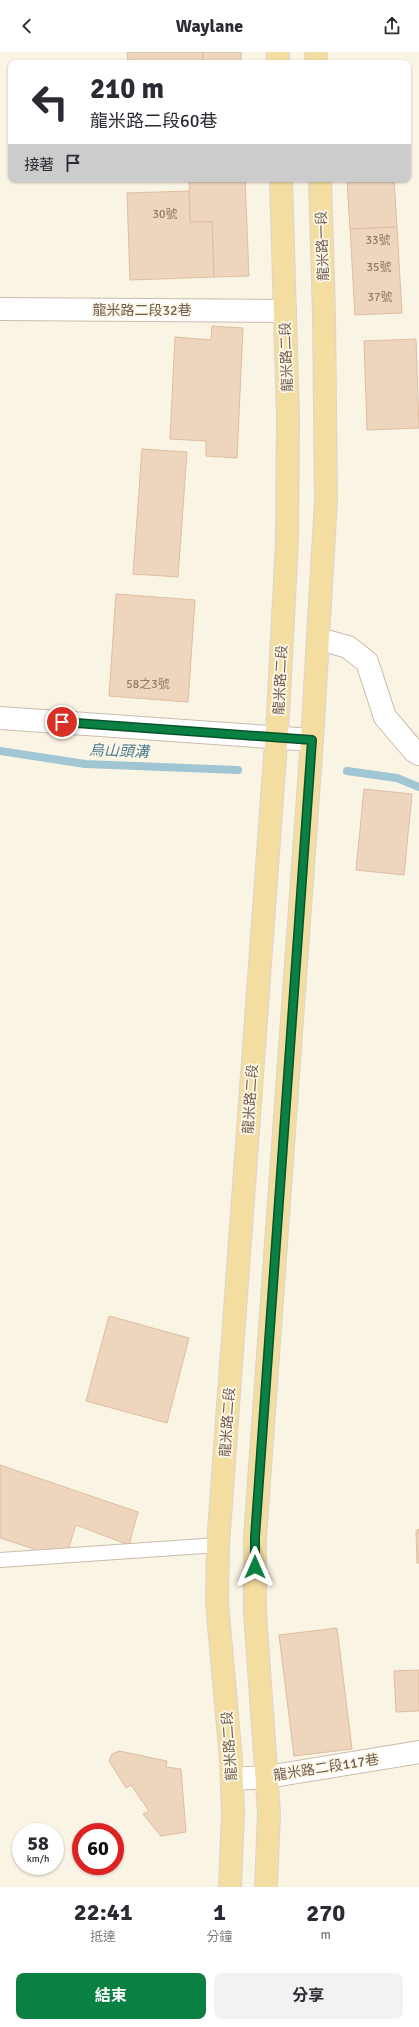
<!DOCTYPE html>
<html lang="zh-TW">
<head>
<meta charset="utf-8">
<style>
	:root { --surface:#fff; --page:#f2f2f3; --text:#2b2b33; --muted:#7c7c81; --accent:#0b8043 }
	body { margin:0; font-family:Signika,"Noto Sans TC",sans-serif; background:var(--page); color:var(--text); height:100vh; display:flex; flex-direction:column; font-size:15px; white-space:nowrap }
	* { box-sizing:border-box; margin:0 }
	p { font-size:13px; color:var(--muted) }
	.icon { flex:none; width:22px; height:22px; fill:none; stroke:currentColor; stroke-width:2; stroke-linecap:round; stroke-linejoin:round }
	.map { position:relative; height:1835px; overflow:hidden }
	.drawer { display:flex; flex-direction:column; background:var(--surface); flex:1 }
	.drawer>* { flex:none }
	.top-card { position:absolute; left:8px; top:8px; width:403px; height:122px; border-radius:8px; box-shadow:0 1px 3px #0004; background:#fff; color:var(--text); overflow:hidden }
	.speed { position:absolute; left:12px; top:1771px; display:flex; gap:8px; font-size:20px; font-weight:700; text-align:center }
	.speed>* { display:grid; place-content:center; width:52px; height:52px; border-radius:50%; background:var(--surface); box-shadow:0 1px 3px #0004; line-height:1 }
	.speed small { font-size:10px; font-weight:400 }
	.speed .limit { border:6px solid #d22; background:#fff; color:#111 }
	.pin { position:absolute; display:grid; place-items:center; width:34px; height:34px; color:#fff; margin:-17px; border:2px solid #fff; border-radius:50%; box-shadow:0 1px 4px #0007 }
	.me { position:absolute; width:44px; margin:-22px; rotate:0deg; stroke-linejoin:round; filter:drop-shadow(0 0 3px #0008) }
	.turn { display:flex; align-items:center; gap:14px; height:84px; padding:0 16px; font-size:18px }
	.turn .icon { width:52px; height:52px; stroke-width:2.5 }
	.turn b { display:block; font-size:28px; line-height:34px }
	.then { display:flex; align-items:center; height:38px; padding:0 16px; background:#0003; gap:8px; font-size:15px }
	.eta { display:flex; justify-content:space-evenly; align-items:center; height:68px; text-align:center }
	.eta b { font-size:24px; font-weight:700; line-height:28px }
	.button { display:flex; gap:8px; margin-top:auto; padding:8px 16px }
	.button a { flex:1; height:46px; border-radius:8px; background:var(--accent); color:#fff; font-size:16px; font-weight:700; line-height:46px; text-align:center }
	.button a+a { background:var(--page); color:var(--text) }
	header { display:flex; justify-content:space-between; align-items:center; height:52px; padding:0 16px; background:var(--surface); font-size:18px; font-weight:700 }
	.map>svg:first-child { display:block }
	.lines { fill:none; stroke-linecap:round; stroke-linejoin:round }
	.stream { stroke:#a1c6d3; stroke-width:8 }
	.building { fill:#edd5be; stroke:#debea0 }
	.lane-casing { stroke:#cabcab; stroke-width:16 }
	.street-casing { stroke:#cabcab; stroke-width:24 }
	.primary-casing { stroke:#dad5d0; stroke-width:24 }
	.lane { stroke:#fff; stroke-width:14 }
	.street { stroke:#fff; stroke-width:22 }
	.primary { stroke:#f4dda1; stroke-width:22 }
	.route-casing { stroke:#07532c; stroke-width:10 }
	.route { stroke:#0b8043; stroke-width:7 }
	.labels { text-anchor:middle; stroke-width:3.5; stroke-linejoin:round; paint-order:stroke }
	.number-label { font-size:12px; fill:#8f7a68 }
	.street-label { font-size:14px; fill:#705c4c; stroke:#fdf8ea }
	.water-label { font-size:15px; font-style:italic; fill:#4b7889; stroke:#fdf8ea }
</style>
</head>
<body>
<header><svg class="icon" aria-label="back" viewBox="0 0 24 24"><path d="M15 5l-7 7 7 7"/></svg>Waylane<svg class="icon" aria-label="share" viewBox="0 0 24 24"><path d="M12 15V3M7 8l5-5 5 5M5 13v7h14v-7"/></svg></header>
<div class="map">
<svg width="419" height="1835" viewBox="0 0 419 1835">
	<rect width="100%" height="100%" fill="#faf4e4"/>
	<g class="lines">
		<!-- stream -->
		<g class="stream">
			<path d="M0 699 85 712 238 718"/>
			<path d="M347 719 397 726 419 735"/>
		</g>
	</g>
	<!-- building -->
	<g class="building">
		<path d="M127 0H203V11H128Z"/>
		<rect x="203" y="0" width="38" height="11"/>
		<path d="M189 127H245L249 224 214 225 212 170H190Z"/>
		<path d="M347 127H394L397 175 350 177Z"/>
		<path d="M189 139 190 170H212L214 225 130 228 127 141Z"/>
		<path d="M397 175 402 261 355 263 350 177Z"/>
		<path d="M212 274 243 276 237 406 206 404V389L170 387 175 285 211 288Z"/>
		<path d="M416 287 419 376 367 378 364 289Z"/>
		<path d="M142 397 187 400 178 525 133 522Z"/>
		<path d="M116 542 195 548 188 650 109 644Z"/>
		<path d="M364 737 412 742 404 823 356 818Z"/>
		<path d="M109 1264 189 1286 167 1371 86 1349Z"/>
		<path d="M0 1413 138 1460 129 1493 76 1473 65 1507 0 1486Z"/>
		<path d="M419 1477V1511H417L416 1479Z"/>
		<path d="M337 1576 352 1697 294 1704 279 1583Z"/>
		<path d="M419 1618V1659L396 1660 394 1619Z"/>
		<path d="M119 1699 167 1709 166 1715 181 1717 186 1780 161 1784 143 1762 149 1759 131 1733 126 1736 109 1709 112 1702Z"/>
	</g>
	<g class="lines">
		<!-- lane casing -->
		<g class="lane-casing">
			<path id="lane" d="M0 1508 218 1493"/>
		</g>
		<!-- street casing -->
		<g class="street-casing">
			<g id="street">
				<path d="M0 257 285 259"/>
				<path d="M319 587 348 595 367 610 385 665 414 699 419 702"/>
				<path d="M0 666 312 688"/>
				<path d="M232 1727 267 1725 419 1700"/>
			</g>
		</g>
		<!-- primary casing -->
		<g class="primary-casing">
			<g id="primary">
				<path d="M278 0V11"/>
				<path d="M316 0V11"/>
				<path d="M230 1835 233 1761 231 1708 217 1551 218 1493 278 663 287 489 288 365 281 127"/>
				<path d="M266 1835 269 1761 255 1560V1485L312 688 326 448 324 262 320 127"/>
			</g>
		</g>
		<!-- lane -->
		<use href="#lane" class="lane"/>
		<!-- street -->
		<use href="#street" class="street"/>
		<!-- primary -->
		<use href="#primary" class="primary"/>
	</g>
	<g class="lines">
		<!-- route casing -->
		<g class="route-casing">
			<path id="route" d="M62 670 312 688 255 1485V1515"/>
		</g>
		<!-- route -->
		<use href="#route" class="route"/>
	</g>
	<g class="labels">
		<!-- number labels -->
		<g class="number-label">
			<text x="165" y="166">30號</text>
			<text x="378" y="192">33號</text>
			<text x="379" y="219">35號</text>
			<text x="380" y="249">37號</text>
			<text x="148" y="636">58之3號</text>
		</g>
		<!-- street labels -->
		<g class="street-label">
			<text transform="translate(322 194) rotate(-92)" y="5">龍米路一段</text>
			<text x="142" y="263">龍米路二段32巷</text>
			<text transform="translate(286 305) rotate(-92)" y="5">龍米路二段</text>
			<text transform="translate(280 628) rotate(-87)" y="5">龍米路二段</text>
			<text transform="translate(250 1047) rotate(-86)" y="5">龍米路二段</text>
			<text transform="translate(227 1370) rotate(-86)" y="5">龍米路二段</text>
			<text transform="translate(229 1694) rotate(-94)" y="5">龍米路二段</text>
			<text transform="translate(326 1715) rotate(-9)" y="5">龍米路二段117巷</text>
		</g>
		<!-- water labels -->
		<g class="water-label">
			<text transform="translate(119 699) rotate(2)" y="5">烏山頭溝</text>
		</g>
	</g>
</svg>
<div class="speed"><div>58<small>km/h</small></div><div class="limit">60</div></div>
<div class="pin" style="left:62px;top:670px;background:#d93025"><svg class="icon" aria-label="arrive" viewBox="0 0 24 24"><path d="M6 21V4h12l-3 4 3 4H6"/></svg></div>
<svg class="me" style="left:255px;top:1515px" viewBox="-20 -20 40 40"><path d="M0-17L14 15 0 8-14 15z" fill="#0b8043" stroke="#fff" stroke-width="4"/></svg>
<div class="top-card">
<div class="turn"><svg class="icon" aria-label="left" viewBox="0 0 24 24"><path d="M17 20v-9H6M10 6l-5 5 5 5"/></svg><div><b>210 m</b>龍米路二段60巷</div></div>
<div class="then">接著<svg class="icon" aria-label="arrive" viewBox="0 0 24 24"><path d="M6 21V4h12l-3 4 3 4H6"/></svg></div>
</div>
</div>
<section class="drawer">
<div class="eta">
<div><b>22:41</b><p>抵達</p></div>
<div><b>1</b><p>分鐘</p></div>
<div><b>270</b><p>m</p></div>
</div>
<div class="button"><a>結束</a><a>分享</a></div>
</section>
</body>
</html>
